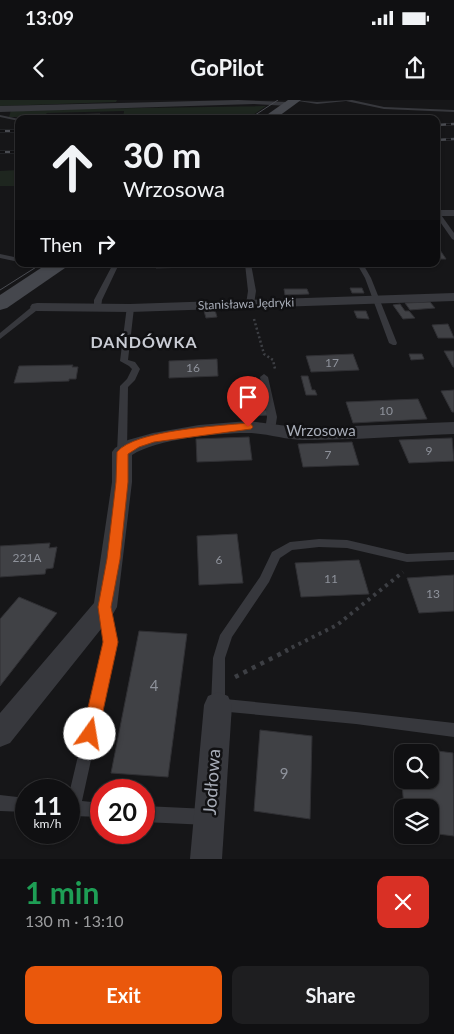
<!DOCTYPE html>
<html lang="en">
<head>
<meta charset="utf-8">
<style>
	:root { --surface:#101012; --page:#1e1e20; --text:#f1f3f6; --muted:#9c9d9f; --line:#303032; --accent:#ea580c }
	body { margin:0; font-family:Lato,sans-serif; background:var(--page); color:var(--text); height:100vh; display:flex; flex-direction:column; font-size:19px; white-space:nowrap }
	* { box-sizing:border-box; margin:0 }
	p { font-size:16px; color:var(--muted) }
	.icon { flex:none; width:28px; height:28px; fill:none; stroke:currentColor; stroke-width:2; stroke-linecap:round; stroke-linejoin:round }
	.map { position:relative; height:759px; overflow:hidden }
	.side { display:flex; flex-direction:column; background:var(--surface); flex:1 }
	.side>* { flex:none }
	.hud { position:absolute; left:15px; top:15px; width:425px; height:152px; border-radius:10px; box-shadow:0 1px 4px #0004,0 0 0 1px var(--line); background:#101012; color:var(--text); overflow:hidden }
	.controls { position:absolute; left:394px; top:644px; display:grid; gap:10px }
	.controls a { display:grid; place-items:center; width:45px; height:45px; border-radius:10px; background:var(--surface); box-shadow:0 1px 4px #0004,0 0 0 1px var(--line); font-size:25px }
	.speed { position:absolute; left:15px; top:679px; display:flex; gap:10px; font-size:25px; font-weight:700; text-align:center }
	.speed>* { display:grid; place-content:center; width:65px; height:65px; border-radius:50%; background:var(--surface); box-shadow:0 1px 4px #0004,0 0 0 1px var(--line); line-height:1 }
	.speed small { font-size:12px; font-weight:400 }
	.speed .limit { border:8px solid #d22; background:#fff; color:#111 }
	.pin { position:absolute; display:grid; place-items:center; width:42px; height:42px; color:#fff; margin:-51px -21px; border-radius:50% 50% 50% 0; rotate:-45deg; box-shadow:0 0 5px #0007 }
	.pin .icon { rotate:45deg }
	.me { position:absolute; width:55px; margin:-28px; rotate:13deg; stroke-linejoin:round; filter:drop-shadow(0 0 4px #0008) }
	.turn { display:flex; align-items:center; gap:18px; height:105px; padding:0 25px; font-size:22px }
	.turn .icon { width:65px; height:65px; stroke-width:2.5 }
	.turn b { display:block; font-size:35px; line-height:42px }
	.then { display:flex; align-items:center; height:48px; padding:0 25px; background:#0003; gap:10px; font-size:19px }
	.round { display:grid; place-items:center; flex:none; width:52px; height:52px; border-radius:10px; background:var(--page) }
	.overview { display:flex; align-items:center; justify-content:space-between; height:85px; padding:0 25px }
	h1 { font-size:30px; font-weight:700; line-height:38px; color:#1e9e55 }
	.primary-button { display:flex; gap:10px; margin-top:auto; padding:10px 25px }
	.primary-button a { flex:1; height:58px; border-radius:10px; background:var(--accent); color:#fff; font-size:20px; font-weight:700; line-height:58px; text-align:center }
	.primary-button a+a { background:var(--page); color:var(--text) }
	.status { display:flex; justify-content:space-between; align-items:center; height:35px; padding:0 25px; background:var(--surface); direction:ltr }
	.status svg { height:14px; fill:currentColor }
	header { display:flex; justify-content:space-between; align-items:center; height:65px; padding:0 25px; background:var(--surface); font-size:22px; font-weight:700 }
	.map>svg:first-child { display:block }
	.green { fill:#1e261f }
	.building { fill:#404145; stroke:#303034; fill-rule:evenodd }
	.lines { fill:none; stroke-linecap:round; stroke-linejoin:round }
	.path-far2 { stroke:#3d3f44; stroke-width:2.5; stroke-dasharray:2 2.5; stroke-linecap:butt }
	.path-far1 { stroke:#3d3f44; stroke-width:4; stroke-dasharray:3 4.5; stroke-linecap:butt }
	.path { stroke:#3d3f44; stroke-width:4.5; stroke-dasharray:4 5.5; stroke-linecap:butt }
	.service { fill:#37383d; fill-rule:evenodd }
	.minor { fill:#37383d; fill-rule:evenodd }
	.secondary { fill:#45474d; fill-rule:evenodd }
	.tram { stroke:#4a4c52; stroke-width:1 }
	.rail-casing { stroke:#4a4c52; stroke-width:2.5 }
	.rail { stroke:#111113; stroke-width:2; stroke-dasharray:5; stroke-linecap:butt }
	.route { fill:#ea580c; stroke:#983908 }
	.labels { text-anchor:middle; stroke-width:5; stroke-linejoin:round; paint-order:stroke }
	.far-street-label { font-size:12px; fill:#a8adb8; stroke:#111113 }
	.number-label { font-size:12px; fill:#8e929b }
	.street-label { font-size:15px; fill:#a8adb8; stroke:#111113 }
	.near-number-label { font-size:15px; fill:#8e929b }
	.far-district-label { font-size:16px; font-weight:bold; letter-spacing:1px; fill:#c9ccd4; stroke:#111113 }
	.near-street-label { font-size:18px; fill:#a8adb8; stroke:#111113 }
</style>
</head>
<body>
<div class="status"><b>13:09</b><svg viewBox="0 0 49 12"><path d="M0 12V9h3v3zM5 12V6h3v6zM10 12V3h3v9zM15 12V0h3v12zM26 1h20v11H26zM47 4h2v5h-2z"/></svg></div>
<header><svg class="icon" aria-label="back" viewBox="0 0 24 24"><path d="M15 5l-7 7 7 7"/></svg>GoPilot<svg class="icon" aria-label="share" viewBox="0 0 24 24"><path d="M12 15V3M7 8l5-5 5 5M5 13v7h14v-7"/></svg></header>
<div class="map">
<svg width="454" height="759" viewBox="0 0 454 759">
	<rect width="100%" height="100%" fill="#161618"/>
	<!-- green -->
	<g class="green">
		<path d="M0 0H117L116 2 0 6Z"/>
		<path d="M266 6 250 17 123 19 124 11 47 13 42 17H9L11 10Z"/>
		<path d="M19 70V86H0V71Z"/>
	</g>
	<!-- building -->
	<g class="building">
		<path d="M100 14 99 19H66L67 15Z"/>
		<path d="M436 147H438L446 159H436Z"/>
		<path d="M156 164H221L222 166 156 168Z"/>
		<path d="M350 188H362L364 193H352Z"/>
		<path d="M284 189H307L309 194 285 195Z"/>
		<path d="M430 202 435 208 410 210 405 203Z"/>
		<path d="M400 204 405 211H409L415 218 403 219 393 205Z"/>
		<path d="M215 210 217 217 206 218 204 211Z"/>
		<path d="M354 211H366L369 219 357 218Z"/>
		<path d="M448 224 454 238H438L432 225Z"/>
		<path d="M444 251H454V267H453Z"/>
		<path d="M353 254 359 270 311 272 306 256Z"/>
		<path d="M409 254H422L424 259 411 260Z"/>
		<path d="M217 259 218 276 169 278V261Z"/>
		<path d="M73 265 72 267H78L76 279H69V281L14 283 19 266Z"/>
		<path d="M301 276H308L312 290H315L317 295H306Z"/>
		<path d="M244 282H255L256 291H260L263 310H268L269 315 253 316 252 310H244L242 292H246Z"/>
		<path d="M454 290V312H452L441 291Z"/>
		<path d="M418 299 427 319 353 323 346 302Z"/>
		<path d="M249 337 252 360 197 362 196 339Z"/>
		<path d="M452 338 454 361 409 363 399 340Z"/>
		<path d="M352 342 359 365 303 367 298 344Z"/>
		<path d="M237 434 243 483 199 485 197 436Z"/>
		<path d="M50 443 49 448 57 447 53 468 46 469 45 474 0 477V446Z"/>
		<path d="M359 460 369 494 301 497 295 463Z"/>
		<path d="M454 475V511L419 513 407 478Z"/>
		<path d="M19 497 57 513 0 586V519Z"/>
		<path d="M139 531 187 534 168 677 111 673Z"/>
		<path d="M260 630 312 636 310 719 254 711Z"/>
		<path d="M399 646 453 653 454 736 430 733V708H404ZM402 652H430V680H402Z"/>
	</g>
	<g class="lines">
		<!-- path-far2 -->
		<path class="path-far2" d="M254 219 264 254 273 260 275 269"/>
		<!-- path-far1 -->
		<path class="path-far1" d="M285 551 337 525 403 472"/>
		<!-- path -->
		<path class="path" d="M235 577 288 550"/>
		<!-- service -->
		<g class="service">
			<path d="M292 0 317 2 352 0 384 7 454 10V12L384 9 346 1 317 4Z"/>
			<path d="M0 15 19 19V21L0 17Z"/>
			<path d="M436 111 439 112 454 133V140L452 139 436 116Z"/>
			<path d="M0 154 19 158V162L0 158Z"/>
			<path d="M33 164H44L57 168 54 170 34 165Z"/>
			<path d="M113 164H119L102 200 101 208 94 210V200Z"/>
			<path d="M245 164H251L256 191 254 204 250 206 246 204 248 191Z"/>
			<path d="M357 164H363L371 178 397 243 396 245H393L389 243 365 178Z"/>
			<path d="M34 205 41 207 0 239V233Z"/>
			<path d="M127 206 134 208 128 260 135 262 140 269 135 280 128 287 127 352 122 355 117 352 120 286 127 279 132 269 129 266 120 261Z"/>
			<path d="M264 274 268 277 277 317 275 330 270 333 265 330 267 317 260 277Z"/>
			<path d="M319 439 347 440 407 454 454 452V460L407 462 347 448 319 447 292 450 280 458 269 482 232 537 225 558V599L356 612 454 623V637L356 624 218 611 213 609 211 605 213 558 220 535 260 477 272 452 290 442Z"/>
			<path d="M105 503 109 505 111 508 117 542 82 701 101 703V717L73 716 69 714V694L105 542 99 508 101 505Z"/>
			<path d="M0 695 26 698V712L0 711Z"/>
			<path d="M144 706 208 709 213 712 216 717 213 722 208 725 144 722Z"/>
		</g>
		<!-- minor -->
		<g class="minor">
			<path d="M238 0 288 2 292 4 288 6 254 4 0 12V6Z"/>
			<rect x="436" y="110" width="18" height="6"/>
			<path d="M454 193V201L130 212 37 211 32 210 30 207 32 204 37 203 130 204Z"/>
			<path d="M248 321 303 328 454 322V334C404 336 354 340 304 340 285 340 266 333 247 333 217 333 157 339 132 355V382L117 507 113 514 10 643 0 647V613L94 503 112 382V352L115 348 128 340 153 333 199 325Z"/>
			<path d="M218 592 228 596 232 605 222 759H190L204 605 208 596Z"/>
		</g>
		<!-- secondary -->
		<g class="secondary">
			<path d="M288 0H301L275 19H261Z"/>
			<path d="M47 164H68L65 168 7 208 0 210V195Z"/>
		</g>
		<!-- tram -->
		<g class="tram">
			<path d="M249 19 278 0"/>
			<path d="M0 190 41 164"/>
		</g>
		<!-- rail casing -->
		<g class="rail-casing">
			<g id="rail">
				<path d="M436 25 454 24"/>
				<path d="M0 31H19"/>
				<path d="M436 40 454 39"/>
				<path d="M0 52H19"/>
			</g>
		</g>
		<!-- rail -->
		<use href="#rail" class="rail"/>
	</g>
	<!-- route -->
	<path class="route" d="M248 323 251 324 253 327 251 329 154 342 139 347 128 354V382L120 459 111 507 118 542 98 634 95 640 90 642 84 640 82 634 103 542 98 507 107 459 116 382 117 352C135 330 218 326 248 323Z"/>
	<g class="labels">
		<!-- far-street labels -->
		<g class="far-street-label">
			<text transform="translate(246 204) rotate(-2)" y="4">Stanisława Jędryki</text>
		</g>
		<!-- number labels -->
		<g class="number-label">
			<text x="332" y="267">17</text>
			<text x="193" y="272">16</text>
			<text x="386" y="315">10</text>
			<text x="429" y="355">9</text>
			<text x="328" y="359">7</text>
			<text x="27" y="462">221A</text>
			<text x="219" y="464">6</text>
			<text x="331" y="483">11</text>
			<text x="433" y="498">13</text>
		</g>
		<!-- street labels -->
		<g class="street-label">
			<text x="321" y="336">Wrzosowa</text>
		</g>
		<!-- near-number labels -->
		<g class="near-number-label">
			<text x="154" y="591">4</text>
			<text x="284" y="679">9</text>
		</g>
		<!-- far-district labels -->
		<g class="far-district-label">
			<text x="144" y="248">DAŃDÓWKA</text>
		</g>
		<!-- near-street labels -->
		<g class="near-street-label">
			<text transform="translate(212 682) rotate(-86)" y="6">Jodłowa</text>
		</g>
	</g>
</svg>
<div class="controls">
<a><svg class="icon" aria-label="search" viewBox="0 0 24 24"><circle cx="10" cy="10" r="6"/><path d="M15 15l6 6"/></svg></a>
<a><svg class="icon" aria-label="layers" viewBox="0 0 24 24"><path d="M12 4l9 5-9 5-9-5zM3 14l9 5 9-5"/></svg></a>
</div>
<div class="speed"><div>11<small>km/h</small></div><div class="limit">20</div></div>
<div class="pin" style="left:248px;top:327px;background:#d93025"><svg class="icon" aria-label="arrive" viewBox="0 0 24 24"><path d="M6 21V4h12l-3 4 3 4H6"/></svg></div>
<svg class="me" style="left:90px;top:634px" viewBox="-20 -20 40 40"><circle r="19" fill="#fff"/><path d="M0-13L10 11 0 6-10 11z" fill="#ea580c"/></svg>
<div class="hud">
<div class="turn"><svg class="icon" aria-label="ahead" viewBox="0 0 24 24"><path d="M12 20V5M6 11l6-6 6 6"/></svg><div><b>30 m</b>Wrzosowa</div></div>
<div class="then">Then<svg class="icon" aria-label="right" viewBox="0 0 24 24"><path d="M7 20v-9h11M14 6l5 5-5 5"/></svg></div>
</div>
</div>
<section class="side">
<div class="overview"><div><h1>1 min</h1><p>130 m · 13:10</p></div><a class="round" style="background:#d93025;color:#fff"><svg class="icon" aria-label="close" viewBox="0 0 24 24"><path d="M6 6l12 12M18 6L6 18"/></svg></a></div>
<div class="primary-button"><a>Exit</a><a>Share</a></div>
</section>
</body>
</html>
